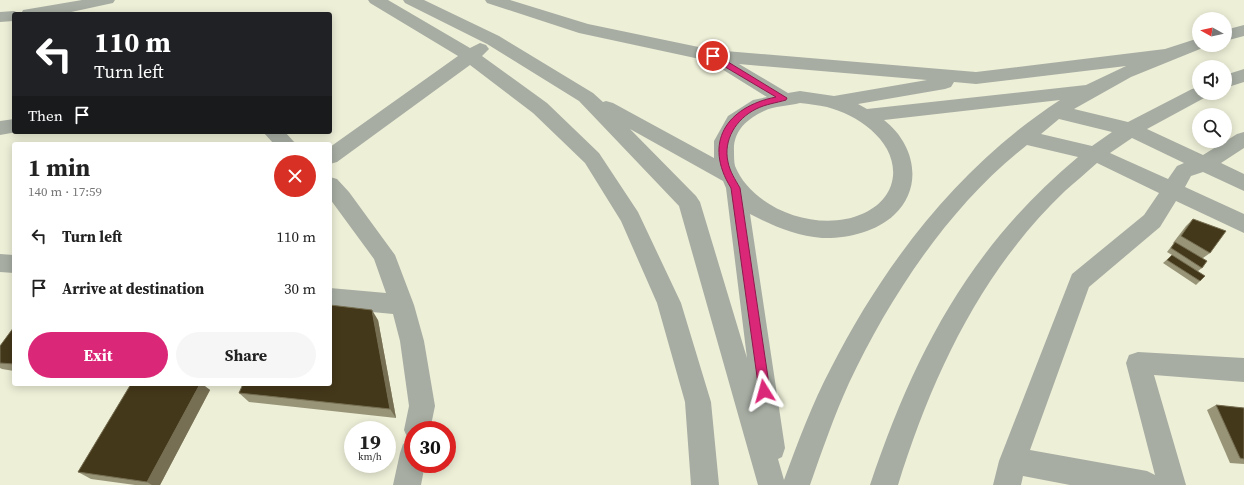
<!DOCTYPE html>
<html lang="en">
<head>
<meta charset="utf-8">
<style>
	:root { --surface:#fff; --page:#f6f6f6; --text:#222; --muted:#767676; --accent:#db2777 }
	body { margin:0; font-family:"Source Serif 4",serif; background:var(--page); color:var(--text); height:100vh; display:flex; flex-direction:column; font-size:15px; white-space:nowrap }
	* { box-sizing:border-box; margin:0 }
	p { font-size:13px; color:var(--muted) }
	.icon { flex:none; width:22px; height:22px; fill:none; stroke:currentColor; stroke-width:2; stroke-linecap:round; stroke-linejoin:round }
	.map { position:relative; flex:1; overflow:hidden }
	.drawer { position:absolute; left:12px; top:142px; width:320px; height:244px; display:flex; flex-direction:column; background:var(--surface); border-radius:4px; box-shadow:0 2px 10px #0003 }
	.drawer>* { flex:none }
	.guide { position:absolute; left:12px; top:12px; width:320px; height:122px; border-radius:4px; box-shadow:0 2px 10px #0003; background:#202124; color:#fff; overflow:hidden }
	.needle { width:26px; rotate:278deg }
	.fabs { position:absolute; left:1192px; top:12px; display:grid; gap:8px }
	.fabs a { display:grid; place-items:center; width:40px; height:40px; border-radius:50%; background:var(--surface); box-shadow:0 2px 10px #0003; font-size:20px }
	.speed { position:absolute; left:344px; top:421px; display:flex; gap:8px; font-size:20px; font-weight:700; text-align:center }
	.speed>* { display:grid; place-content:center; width:52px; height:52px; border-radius:50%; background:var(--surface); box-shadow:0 2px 10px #0003; line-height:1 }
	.speed small { font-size:10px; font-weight:400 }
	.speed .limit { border:6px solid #d22; background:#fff; color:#111 }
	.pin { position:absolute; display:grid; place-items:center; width:34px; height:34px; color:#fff; margin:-17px; border:2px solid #fff; border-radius:50%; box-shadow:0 1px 4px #0007 }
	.me { position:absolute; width:44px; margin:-22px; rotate:352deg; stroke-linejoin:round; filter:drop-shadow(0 0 3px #0008) }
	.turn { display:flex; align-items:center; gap:14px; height:84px; padding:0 16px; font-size:18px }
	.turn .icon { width:52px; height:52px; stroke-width:2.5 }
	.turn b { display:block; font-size:28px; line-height:34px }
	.then { display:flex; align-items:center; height:38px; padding:0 16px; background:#0003; gap:8px; font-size:15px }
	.round { display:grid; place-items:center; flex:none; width:42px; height:42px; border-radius:21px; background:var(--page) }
	.headline { display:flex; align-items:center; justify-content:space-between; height:68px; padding:0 16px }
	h1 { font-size:24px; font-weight:700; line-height:30px }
	.cta { display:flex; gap:8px; margin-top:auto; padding:8px 16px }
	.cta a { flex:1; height:46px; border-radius:24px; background:var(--accent); color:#fff; font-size:16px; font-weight:700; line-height:46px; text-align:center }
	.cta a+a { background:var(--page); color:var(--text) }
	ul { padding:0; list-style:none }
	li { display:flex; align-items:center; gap:12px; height:52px; padding:0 16px }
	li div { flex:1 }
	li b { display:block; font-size:15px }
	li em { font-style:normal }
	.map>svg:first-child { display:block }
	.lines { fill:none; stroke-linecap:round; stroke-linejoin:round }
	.street { fill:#a7ada3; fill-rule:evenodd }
	.wall { fill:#989478 }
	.shaded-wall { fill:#776f53 }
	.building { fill:#44381a; stroke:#776f53 }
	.route { fill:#db2777; stroke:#8e194d }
</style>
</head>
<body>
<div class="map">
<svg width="1244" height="485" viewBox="0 0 1244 485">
	<rect width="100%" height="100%" fill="#edefd7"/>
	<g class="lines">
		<!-- street -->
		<g class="street">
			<path d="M82 0H115L113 3 62 14H14V21L0 22V12L14 11 21 14 23 10 29 9Z"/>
			<path d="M368 0H388L470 48 480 43 486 45 489 49 482 56 547 103 599 153 638 212 681 303 711 402 719 485H691L685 402 657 303 621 221 585 163 533 113 470 65 337 162 330 164V147L458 56 370 3Z"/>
			<path d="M403 0H424L499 36 593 93 603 102 606 101 613 103 714 158V141L728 116 753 100 767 97 709 61 579 33 487 3 485 0H510L588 24 713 50 976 72 1165 49 1199 38V45H1206L1205 47 1131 77 1074 109 1128 122 1192 89 1199 87V93H1208L1206 97 1147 129 1203 155 1237 134 1244 132V148L1221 163 1244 174V191L1203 172 1191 176 1185 187 1244 214V233L1176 201 1160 227 1089 287 1030 450 1147 471 1155 475 1126 363 1129 355 1138 352 1244 358V382L1154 375 1186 485H1070L1023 476 1021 485H993L999 461 1072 274 1144 215 1159 193 1097 163C1086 173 1075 182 1065 191 981 271 932 376 898 485H870C914 354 970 247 1078 157L1027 145C950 205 890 296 849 383 834 416 822 451 810 485H758L679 206 579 101 487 44 405 3ZM739 64 927 80 834 96 800 91 788 93ZM1126 66 1086 85 867 109 858 104 945 89 951 87 954 82 976 84ZM1060 100C960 165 885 262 831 368 812 404 798 442 784 480L778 459 782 457 785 448 750 214C773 226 796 236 822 238 846 239 876 232 894 215 924 187 915 144 884 120ZM800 103C809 104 818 105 827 107 858 115 896 141 893 176 891 195 878 207 862 214 819 233 753 210 735 166 734 162 734 156 734 151 733 131 747 119 764 111 774 106 789 106 800 103ZM1059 119 1112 132 1092 146 1041 134ZM630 129 723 181 726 188 747 358 700 202 696 196ZM1132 138 1184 163 1177 166 1168 179 1110 153Z"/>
			<path d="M1244 25V36L1225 41V30Z"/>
			<path d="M1244 69V82L1225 88V75Z"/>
			<path d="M14 119V132H17L0 135V121Z"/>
			<path d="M263 132H285L296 144H274Z"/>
			<path d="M330 177 337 179 349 192 395 255 414 305 424 341 435 406 430 430H413V464H425L421 485H393L400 453 403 444 411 440 408 439 404 430 409 406 400 341 393 314 330 308V288L386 293 374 259 330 199Z"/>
			<path d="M0 254 14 255V273L0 272Z"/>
		</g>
	</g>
	<!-- wall -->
	<g class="wall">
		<path d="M1193 219 1210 253 1203 258 1202 268 1198 271 1200 281 1196 285 1163 263 1172 255 1167 252 1174 243H1173L1186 226Z"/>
		<path d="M378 320 396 418 249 402 239 393Z"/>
		<path d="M14 327V371L2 369 0 368V346Z"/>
		<path d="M131 384H202L210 390 160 485H135L91 479 78 472Z"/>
		<path d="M1216 405 1244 408V464L1230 463 1207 410Z"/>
	</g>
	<!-- shaded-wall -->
	<g class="shaded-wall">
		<path d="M372 310 378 320 396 418 390 409Z"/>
		<path d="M200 384H202L210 390 160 485H152L147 482Z"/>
	</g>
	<!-- building -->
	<g class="building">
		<path d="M1193 219 1226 231 1210 253 1181 236Z"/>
		<path d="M1175 242 1207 261 1202 268 1171 248Z"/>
		<path d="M1172 255 1205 276 1200 281 1167 260Z"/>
		<path d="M330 305 372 310 390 409 239 393 243 384H330Z"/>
		<path d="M14 327V364L0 363V346Z"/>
		<path d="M131 384H200L147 482 78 472Z"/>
		<path d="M1216 405 1244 408V459L1240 458Z"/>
	</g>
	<!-- route -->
	<path class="route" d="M710 54H715L787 98 786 100C776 103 766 104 756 109 736 119 723 140 728 162 730 172 735 179 740 188L770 391 768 395 764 396 761 395 759 391 731 188C703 143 726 107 776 97L710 58Z"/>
</svg>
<div class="fabs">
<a><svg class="needle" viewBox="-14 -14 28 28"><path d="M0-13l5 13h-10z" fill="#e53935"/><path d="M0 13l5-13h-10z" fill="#767676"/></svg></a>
<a><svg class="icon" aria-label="sound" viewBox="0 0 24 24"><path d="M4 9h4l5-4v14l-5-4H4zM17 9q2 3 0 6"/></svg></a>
<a><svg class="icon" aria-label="search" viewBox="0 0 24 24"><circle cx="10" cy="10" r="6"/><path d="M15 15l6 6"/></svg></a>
</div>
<div class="speed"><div>19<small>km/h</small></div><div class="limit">30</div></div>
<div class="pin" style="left:713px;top:56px;background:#d93025"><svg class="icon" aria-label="arrive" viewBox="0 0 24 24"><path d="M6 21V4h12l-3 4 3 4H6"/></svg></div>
<svg class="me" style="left:764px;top:391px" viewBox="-20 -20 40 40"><path d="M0-17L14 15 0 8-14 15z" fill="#db2777" stroke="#fff" stroke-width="4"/></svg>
<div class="guide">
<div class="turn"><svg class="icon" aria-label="left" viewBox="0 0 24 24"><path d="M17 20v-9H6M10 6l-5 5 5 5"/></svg><div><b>110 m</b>Turn left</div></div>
<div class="then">Then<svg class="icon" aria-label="arrive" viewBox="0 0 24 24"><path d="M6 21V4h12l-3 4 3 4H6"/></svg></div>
</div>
<section class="drawer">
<div class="headline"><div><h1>1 min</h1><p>140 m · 17:59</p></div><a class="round" style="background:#d93025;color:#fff"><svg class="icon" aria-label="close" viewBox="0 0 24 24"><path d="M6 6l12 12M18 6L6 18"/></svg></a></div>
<ul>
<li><svg class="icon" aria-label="left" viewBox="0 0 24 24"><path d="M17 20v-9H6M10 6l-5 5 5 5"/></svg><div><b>Turn left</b></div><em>110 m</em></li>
<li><svg class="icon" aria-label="arrive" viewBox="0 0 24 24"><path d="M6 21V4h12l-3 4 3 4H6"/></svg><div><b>Arrive at destination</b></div><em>30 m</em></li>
</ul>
<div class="cta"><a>Exit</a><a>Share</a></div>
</section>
</div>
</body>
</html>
